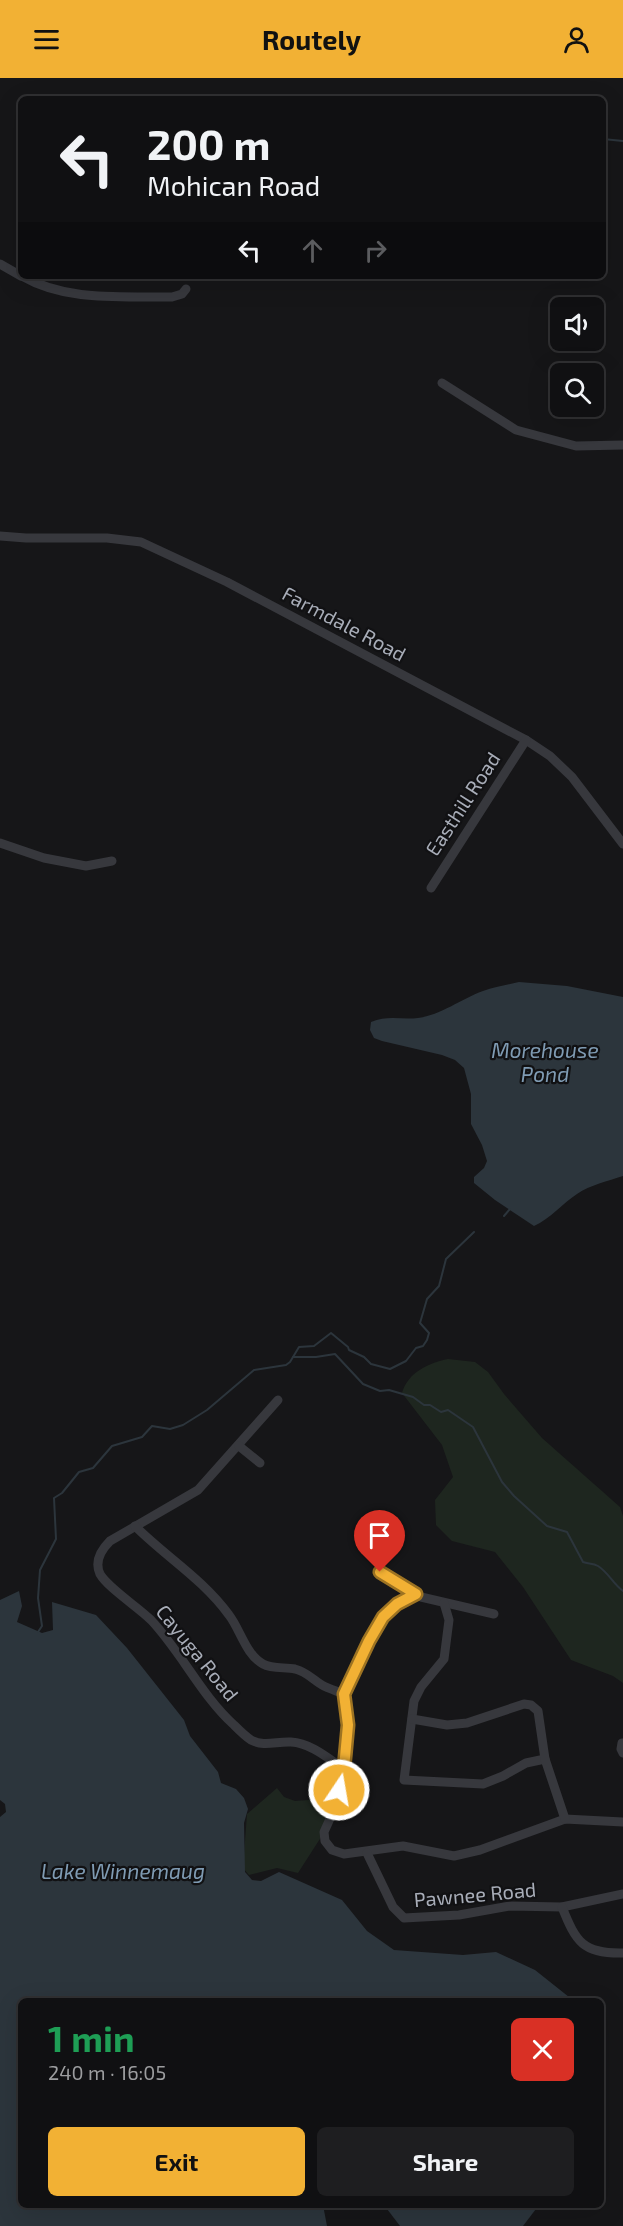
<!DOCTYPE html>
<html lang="en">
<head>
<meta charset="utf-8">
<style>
	:root { --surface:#101012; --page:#1e1e20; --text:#f1f3f6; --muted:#9c9d9f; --line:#303032; --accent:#f2b134 }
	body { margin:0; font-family:"Exo 2",sans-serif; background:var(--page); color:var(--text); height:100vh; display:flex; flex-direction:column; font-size:22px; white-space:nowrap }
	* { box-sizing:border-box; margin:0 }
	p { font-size:20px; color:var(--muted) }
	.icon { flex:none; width:33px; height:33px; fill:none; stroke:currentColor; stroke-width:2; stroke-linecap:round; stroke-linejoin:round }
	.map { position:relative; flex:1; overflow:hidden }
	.drawer { position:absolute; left:18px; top:1920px; width:586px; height:210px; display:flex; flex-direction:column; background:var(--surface); border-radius:9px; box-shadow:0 6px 24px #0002,0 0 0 2px var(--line) }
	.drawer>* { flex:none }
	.hud { position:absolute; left:18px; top:18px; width:588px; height:183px; border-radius:9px; box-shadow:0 6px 24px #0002,0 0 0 2px var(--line); background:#101012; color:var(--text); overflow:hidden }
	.tools { position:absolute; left:550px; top:219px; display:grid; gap:12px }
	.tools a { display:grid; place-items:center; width:54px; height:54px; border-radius:9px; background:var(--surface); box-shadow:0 6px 24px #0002,0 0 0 2px var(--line); font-size:30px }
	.pin { position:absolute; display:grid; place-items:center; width:51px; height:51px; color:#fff; margin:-62px -26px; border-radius:50% 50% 50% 0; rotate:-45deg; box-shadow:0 0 6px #0007 }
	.pin .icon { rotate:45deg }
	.me { position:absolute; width:66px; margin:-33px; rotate:12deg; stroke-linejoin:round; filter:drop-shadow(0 0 4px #0008) }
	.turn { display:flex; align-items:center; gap:21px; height:126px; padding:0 30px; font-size:27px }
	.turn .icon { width:78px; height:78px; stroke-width:2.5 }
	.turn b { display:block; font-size:42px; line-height:51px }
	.lanes { display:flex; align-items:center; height:57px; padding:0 30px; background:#0003; justify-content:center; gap:30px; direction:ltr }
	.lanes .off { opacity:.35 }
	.round { display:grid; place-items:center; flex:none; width:63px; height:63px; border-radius:9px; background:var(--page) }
	.summary { display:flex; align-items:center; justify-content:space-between; height:102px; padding:0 30px }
	h1 { font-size:36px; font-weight:700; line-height:45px; color:#1e9e55 }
	.action { display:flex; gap:12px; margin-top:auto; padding:12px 30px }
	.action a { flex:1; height:69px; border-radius:9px; background:var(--accent); color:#111; font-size:24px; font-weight:700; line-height:69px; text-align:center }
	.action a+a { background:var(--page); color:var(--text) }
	header { display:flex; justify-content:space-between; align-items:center; height:78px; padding:0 30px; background:var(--accent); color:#111; font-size:27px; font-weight:700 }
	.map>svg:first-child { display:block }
	.green { fill:#1e261f }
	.water { fill:#2c353c }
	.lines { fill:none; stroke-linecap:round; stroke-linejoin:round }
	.stream { stroke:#2c353c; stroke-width:2 }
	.minor { stroke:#37383d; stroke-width:9 }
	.route-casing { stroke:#9d7322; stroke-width:15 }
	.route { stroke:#f2b134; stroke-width:10 }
	.labels { text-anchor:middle; stroke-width:4.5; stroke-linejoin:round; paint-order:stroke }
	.street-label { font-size:20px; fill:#a8adb8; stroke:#111113 }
	.water-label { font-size:21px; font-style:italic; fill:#7f9bb3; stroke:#111113 }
</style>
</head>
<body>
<header><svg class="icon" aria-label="menu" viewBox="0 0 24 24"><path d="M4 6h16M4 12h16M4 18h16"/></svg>Routely<svg class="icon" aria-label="person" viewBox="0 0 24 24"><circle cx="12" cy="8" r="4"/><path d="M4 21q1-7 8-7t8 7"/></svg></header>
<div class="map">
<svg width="623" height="2148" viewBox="0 0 623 2148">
	<rect width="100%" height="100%" fill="#161618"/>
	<!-- green -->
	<g class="green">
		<path d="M448 1281 475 1284 488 1294 504 1316 542 1360 620 1429 623 1438V1605L613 1598 571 1582 523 1509 495 1474 452 1463 436 1447 435 1422 453 1399 442 1367 402 1315C408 1294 429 1285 448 1281Z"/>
		<path d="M277 1710 284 1719 295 1723 334 1720V1739L298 1795 277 1790 249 1797 243 1790 247 1736Z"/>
	</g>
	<!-- water -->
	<g class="water">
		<path d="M519 904 567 908 623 919V1098C608 1103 590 1107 577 1116 563 1125 550 1141 534 1148L495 1122 474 1105V1099L484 1090 487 1083 482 1067 471 1046V1016L464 990 455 982 442 977 382 963 374 960 370 952 371 944C388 937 401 942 418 940 441 937 461 921 483 913 495 909 507 907 519 904Z"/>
		<path d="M19 1513 22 1528 17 1544 42 1555 53 1552 52 1524 96 1537 127 1570 184 1642 190 1658 218 1694 221 1705 236 1711 244 1720 248 1731 244 1745 245 1794 252 1802 261 1803 279 1794 342 1822 367 1853 394 1872 463 1877 496 1874 535 1892 574 1923H21V2127H323L327 2148H0V1739L6 1734 5 1726 0 1722V1522Z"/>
		<path d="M602 1950 605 1954 604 1993 602 2001Z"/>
		<path d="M384 2127H539L523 2148H400Z"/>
	</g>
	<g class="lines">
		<!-- stream -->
		<g class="stream">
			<path d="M603 61 623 63"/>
			<path d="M504 1138 510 1131"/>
			<path d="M293 1279H316L335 1276 363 1306 380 1313 389 1312 413 1319 424 1327H430L441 1334 448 1332 473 1349 502 1404 514 1418 547 1448 567 1454 583 1484C588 1486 593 1485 598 1488 608 1494 613 1506 623 1513"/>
			<path d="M38 1554 42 1548 38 1520 40 1492 56 1461 54 1420 62 1415 79 1394 93 1390 112 1368 142 1359 152 1348 170 1351 183 1347 207 1332 254 1292 286 1287 290 1284 299 1269 314 1268 331 1255 348 1269 349 1272 364 1279 371 1286 390 1291 406 1283 416 1270 423 1268 427 1262 429 1255 420 1245 427 1221 439 1208 446 1181 474 1154"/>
		</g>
		<!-- minor -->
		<g class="minor">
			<path d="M0 186 21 198"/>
			<path d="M22 198C67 224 121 218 172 219L182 216 186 211"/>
			<path d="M442 305 516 352 576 368 623 367"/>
			<path d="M0 458 26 460H107L141 464 227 504 526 662 550 678 572 699 623 766"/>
			<path d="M0 765 44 780 86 788 112 783"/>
			<path d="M431 810 526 662"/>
			<path d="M278 1322 198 1412 110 1463C101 1472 94 1483 100 1496 108 1510 138 1529 151 1542 182 1575 201 1617 234 1647 239 1652 245 1658 251 1662 264 1669 277 1663 291 1664 311 1665 329 1681 344 1691"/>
			<path d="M239 1368 260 1385"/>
			<path d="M135 1448C166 1479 203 1501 229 1537 240 1551 246 1577 263 1586 272 1591 285 1589 295 1591 307 1594 312 1601 322 1607 329 1611 337 1613 344 1616"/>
			<path d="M380 1494 421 1519 494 1536"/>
			<path d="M416 1517 397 1526 383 1539 369 1563 344 1616 348 1647 344 1691 333 1734 324 1754 325 1763 332 1772 344 1776 403 1768 454 1778 480 1772 565 1741 623 1744"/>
			<path d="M444 1525 449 1542 444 1581 421 1609 414 1623 404 1702 483 1706 503 1698 526 1685 545 1681"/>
			<path d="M412 1641 447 1647 467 1645 524 1626 531 1627 538 1633 545 1681 565 1741"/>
			<path d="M622 1665 621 1671 623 1675"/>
			<path d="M367 1775 393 1829 404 1840 459 1837 510 1828 562 1829 623 1816"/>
			<path d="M562 1829C576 1864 583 1876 623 1875"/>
		</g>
	</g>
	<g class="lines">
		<!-- route casing -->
		<g class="route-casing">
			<path id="route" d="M339 1712 344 1690 348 1647 344 1616 369 1563 383 1539 397 1526 416 1516 380 1494"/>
		</g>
		<!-- route -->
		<use href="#route" class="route"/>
	</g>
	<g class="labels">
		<!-- street labels -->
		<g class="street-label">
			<text transform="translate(344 546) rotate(28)" y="7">Farmdale Road</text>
			<text transform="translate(463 726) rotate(-57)" y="7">Easthill Road</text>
			<text transform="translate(197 1575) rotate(51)" y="7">Cayuga Road</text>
			<text transform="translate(475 1817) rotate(-5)" y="7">Pawnee Road</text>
		</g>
		<!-- water labels -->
		<g class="water-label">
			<text x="545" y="980">Morehouse<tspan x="545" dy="24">Pond</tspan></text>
			<text x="123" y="1801">Lake Winnemaug</text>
		</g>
	</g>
</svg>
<div class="tools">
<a><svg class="icon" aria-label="sound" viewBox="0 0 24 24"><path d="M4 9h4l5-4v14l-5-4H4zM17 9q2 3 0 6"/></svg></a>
<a><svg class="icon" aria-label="search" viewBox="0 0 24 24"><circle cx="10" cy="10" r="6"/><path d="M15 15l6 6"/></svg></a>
</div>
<div class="pin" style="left:380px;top:1494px;background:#d93025"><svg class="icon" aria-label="arrive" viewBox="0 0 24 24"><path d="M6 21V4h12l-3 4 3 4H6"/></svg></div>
<svg class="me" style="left:339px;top:1712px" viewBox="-20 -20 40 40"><circle r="17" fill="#f2b134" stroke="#fff" stroke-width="3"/><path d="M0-11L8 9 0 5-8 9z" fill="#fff"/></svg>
<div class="hud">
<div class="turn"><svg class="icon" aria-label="left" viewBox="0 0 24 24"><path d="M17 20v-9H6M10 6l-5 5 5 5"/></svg><div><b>200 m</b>Mohican Road</div></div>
<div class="lanes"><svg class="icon" aria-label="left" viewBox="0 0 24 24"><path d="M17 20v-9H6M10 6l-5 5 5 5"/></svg><svg class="icon off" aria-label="ahead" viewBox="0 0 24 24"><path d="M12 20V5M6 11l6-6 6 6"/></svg><svg class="icon off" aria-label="right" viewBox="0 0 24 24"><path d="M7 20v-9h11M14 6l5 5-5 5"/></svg></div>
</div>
<section class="drawer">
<div class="summary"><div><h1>1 min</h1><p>240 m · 16:05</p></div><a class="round" style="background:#d93025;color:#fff"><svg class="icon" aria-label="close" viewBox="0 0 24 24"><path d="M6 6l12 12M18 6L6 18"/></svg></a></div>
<div class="action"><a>Exit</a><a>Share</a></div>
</section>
</div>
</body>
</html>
